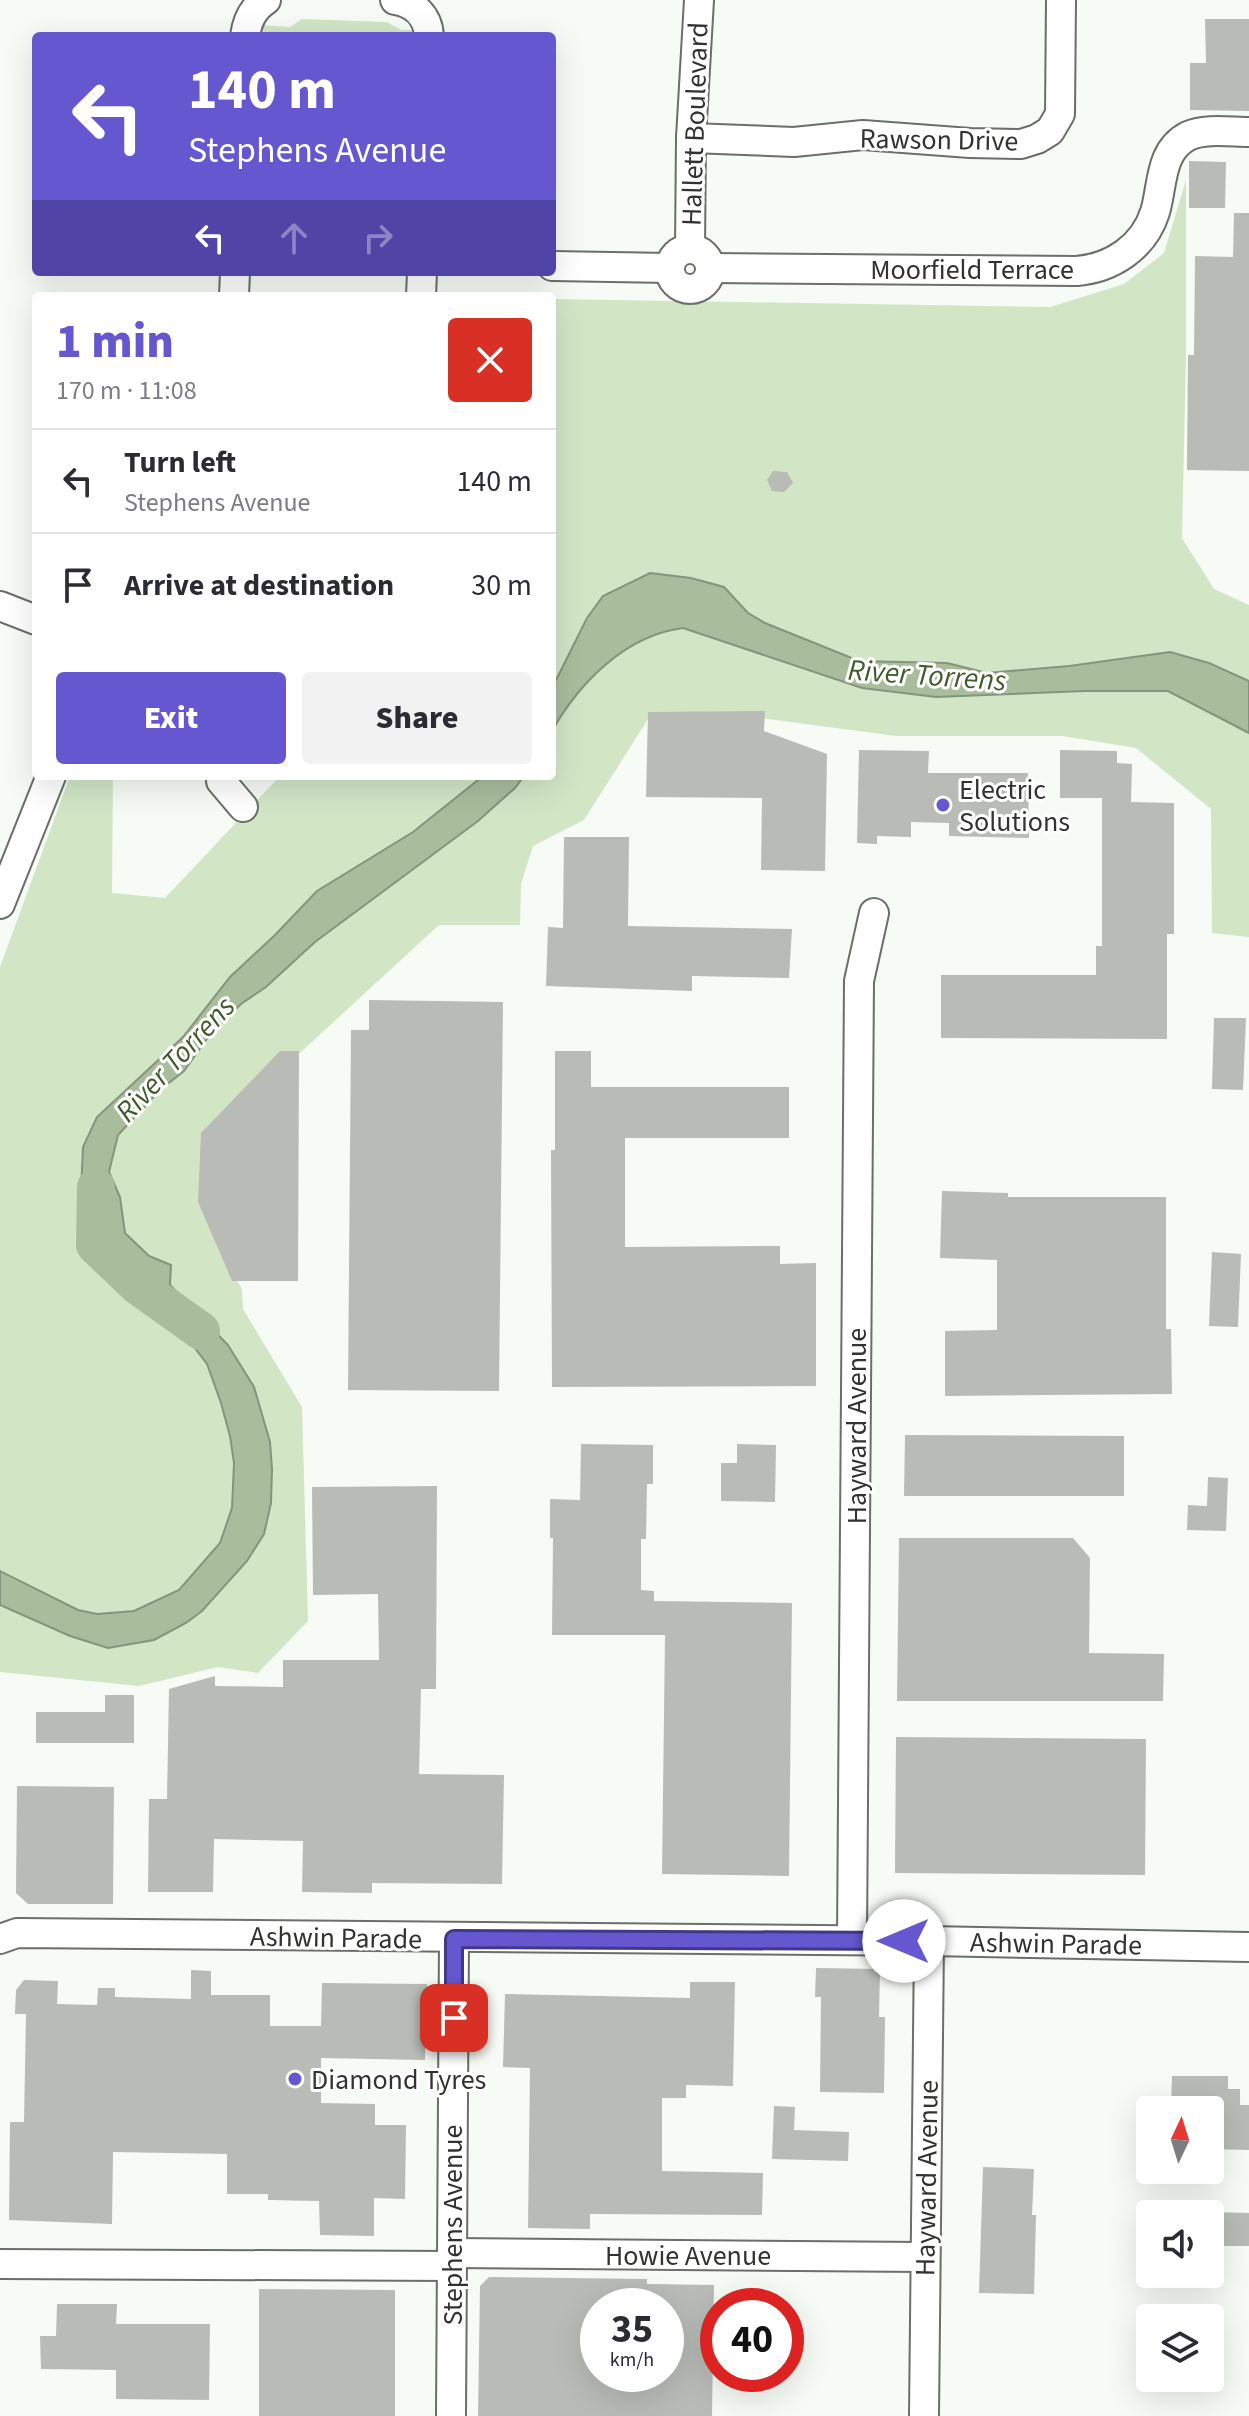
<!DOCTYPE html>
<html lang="en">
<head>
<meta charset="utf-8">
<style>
	:root { --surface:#fff; --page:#f2f2f3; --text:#2b2b33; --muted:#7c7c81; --line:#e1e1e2; --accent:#6457d0 }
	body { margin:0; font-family:"Source Sans 3",sans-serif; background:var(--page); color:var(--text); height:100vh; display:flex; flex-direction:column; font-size:30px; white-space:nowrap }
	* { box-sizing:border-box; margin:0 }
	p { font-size:26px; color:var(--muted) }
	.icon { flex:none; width:44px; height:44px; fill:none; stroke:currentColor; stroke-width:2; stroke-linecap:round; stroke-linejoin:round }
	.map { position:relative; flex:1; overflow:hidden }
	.panel { position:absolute; left:32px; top:292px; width:524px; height:488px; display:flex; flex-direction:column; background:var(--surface); border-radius:8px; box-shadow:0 8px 32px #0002 }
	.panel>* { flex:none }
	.guide { position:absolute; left:32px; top:32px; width:524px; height:244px; border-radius:8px; box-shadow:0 8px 32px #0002; background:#6457d0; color:#fff; overflow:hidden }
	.needle { width:52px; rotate:4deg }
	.controls { position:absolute; left:1136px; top:2096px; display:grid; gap:16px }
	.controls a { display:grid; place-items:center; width:88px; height:88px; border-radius:8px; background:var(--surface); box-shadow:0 8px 32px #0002; font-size:40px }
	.speed { position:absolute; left:580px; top:2288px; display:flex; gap:16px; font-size:40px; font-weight:700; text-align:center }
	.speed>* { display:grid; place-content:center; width:104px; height:104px; border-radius:50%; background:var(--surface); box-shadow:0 8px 32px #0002; line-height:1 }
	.speed small { font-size:20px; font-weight:400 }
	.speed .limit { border:12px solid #d22; background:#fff; color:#111 }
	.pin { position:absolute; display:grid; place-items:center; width:68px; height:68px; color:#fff; margin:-34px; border-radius:16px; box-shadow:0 4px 12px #0006 }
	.me { position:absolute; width:88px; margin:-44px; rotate:270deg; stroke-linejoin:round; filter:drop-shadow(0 0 6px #0008) }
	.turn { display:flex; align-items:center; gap:28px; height:168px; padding:0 24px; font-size:36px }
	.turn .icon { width:104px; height:104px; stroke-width:2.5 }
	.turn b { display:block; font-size:56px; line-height:68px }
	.lanes { display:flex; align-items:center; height:76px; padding:0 24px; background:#0003; justify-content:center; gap:40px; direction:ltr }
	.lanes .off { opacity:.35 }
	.round { display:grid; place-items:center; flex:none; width:84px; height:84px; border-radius:8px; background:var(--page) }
	.overview { display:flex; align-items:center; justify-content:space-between; height:136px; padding:0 24px }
	h1 { font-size:48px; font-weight:800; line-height:60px; color:var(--accent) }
	.action { display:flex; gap:16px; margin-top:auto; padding:16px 24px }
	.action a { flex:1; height:92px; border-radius:8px; background:var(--accent); color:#fff; font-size:32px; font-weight:800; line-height:92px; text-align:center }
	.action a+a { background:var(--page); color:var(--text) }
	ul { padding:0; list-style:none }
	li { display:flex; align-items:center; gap:24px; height:104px; padding:0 24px; border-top:2px solid var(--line) }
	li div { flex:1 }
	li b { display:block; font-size:30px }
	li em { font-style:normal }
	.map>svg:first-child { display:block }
	.green { fill:#d2e6c6 }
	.water { fill:#a9bd9c; stroke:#85947c; stroke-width:2 }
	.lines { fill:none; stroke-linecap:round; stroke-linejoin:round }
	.river { stroke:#a9bd9c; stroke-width:38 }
	.building { fill:#b8bbb6; fill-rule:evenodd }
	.minor-casing { stroke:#6b6e69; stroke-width:32 }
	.minor { stroke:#fff; stroke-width:28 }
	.route-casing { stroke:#413987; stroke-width:20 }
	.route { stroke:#6457d0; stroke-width:14 }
	.poi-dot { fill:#6457d0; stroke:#fff; stroke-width:3 }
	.labels { text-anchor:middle; stroke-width:6; stroke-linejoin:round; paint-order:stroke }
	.street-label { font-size:28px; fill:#323331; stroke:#fff }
	.poi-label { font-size:28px; fill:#323331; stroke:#fff; text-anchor:start }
	.water-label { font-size:30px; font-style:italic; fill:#3f5b2a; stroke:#fff }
</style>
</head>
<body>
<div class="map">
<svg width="1249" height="2416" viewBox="0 0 1249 2416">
	<rect width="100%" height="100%" fill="#f7fbf5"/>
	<!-- green -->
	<g class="green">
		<path d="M302 19 387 22 401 30H422V36H260L261 25 290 27Z"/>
		<path d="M1186 180V354L1182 538 1214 589 1249 605V937L1212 933 1211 809 1136 748 1062 736H896L745 716 648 719 584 820 533 846 521 884 520 925H439L214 1132 217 1247 242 1289 243 1309 302 1407 308 1621 258 1673 218 1667 139 1686 0 1672V967L70 776H113L112 893 165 898 280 776H552V299L1050 307 1124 284 1164 253Z"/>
	</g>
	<!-- water -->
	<g class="water">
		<path d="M650 573 691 578 724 587 748 613 765 623 859 661 947 663 987 673 1069 666 1170 652 1209 663 1249 681V733L1168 691H1085L936 697 862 688 683 628C626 635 579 683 552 731V688L587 618 603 596Z"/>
		<path d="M483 776H524L515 788 478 821 315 942 266 987 241 1004 209 1036 184 1071 160 1090 118 1135 109 1172 120 1197 125 1233 149 1256 171 1265 170 1285 228 1345 254 1387 270 1442 272 1469 271 1503 264 1534 247 1561 202 1611 186 1623 154 1640 108 1648 70 1636 0 1605V1571L78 1610 97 1614 134 1611 179 1590 220 1543 232 1508 234 1463 230 1436 221 1403 207 1364 175 1322 149 1288 90 1234 80 1212 83 1147 97 1117 183 1037 230 977 275 935 317 891 413 832Z"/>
	</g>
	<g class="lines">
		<!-- river -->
		<path class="river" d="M96 1187 95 1245 138 1286 201 1331"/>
	</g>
	<!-- building -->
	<g class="building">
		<path d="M1205 19H1249V111L1190 110V63H1206Z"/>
		<path d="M1189 161 1226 162 1225 208H1189Z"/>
		<path d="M1234 213H1249V471L1187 470 1188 355H1194L1195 256 1233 257Z"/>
		<path d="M773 471 787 472 793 483 784 492 772 491 767 480Z"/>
		<path d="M765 711 764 731 827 754 825 871 761 870 762 798 646 797 648 712Z"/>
		<path d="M859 750 929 751 928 773H1028L1029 838 949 836V823L911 822V837L877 836V844L857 843Z"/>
		<path d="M1060 750 1117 751V763L1132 764 1131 802 1174 803V934H1167V1039L941 1038V975H1096V946H1102V798H1060Z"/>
		<path d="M564 837H629L628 926 792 929 789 978 692 976V991L546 986 548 927 563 928Z"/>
		<path d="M369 1000 503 1002 499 1391 348 1390 351 1030H369Z"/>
		<path d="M1214 1018H1246L1243 1090 1212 1089Z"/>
		<path d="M280 1051H299L298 1281H232L198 1202 201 1133Z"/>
		<path d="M555 1051H591V1087H789V1138H625V1247L780 1246V1264L816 1263V1386L552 1387 551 1150H555Z"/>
		<path d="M942 1191 1008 1193V1197H1166V1329H1171L1172 1394 945 1396V1331L997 1330V1260L940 1258Z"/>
		<path d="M1212 1252 1241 1254 1238 1327 1209 1326Z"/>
		<path d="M905 1435 1124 1436V1496H904Z"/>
		<path d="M581 1444 653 1445V1484H647L646 1539H641V1590L654 1591V1601L792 1603 789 1876 662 1874 665 1635H552L553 1538H550V1499L580 1500Z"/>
		<path d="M737 1444 776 1445 775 1502 721 1501V1463H737Z"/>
		<path d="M1208 1477 1228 1478 1226 1531 1187 1530 1188 1505 1207 1506Z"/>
		<path d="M437 1486 436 1689H421L419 1774 504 1775 502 1884 372 1883V1893L302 1892 303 1841 214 1839 213 1892H148L149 1799H167L169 1689 215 1676V1686L283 1687V1660H379L378 1594 313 1595 312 1487Z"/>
		<path d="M899 1538H1073L1090 1558 1089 1653 1164 1654 1163 1701H897Z"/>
		<path d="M105 1695H134V1743H36V1712H105Z"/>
		<path d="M896 1737 1146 1739 1145 1875 895 1873Z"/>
		<path d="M17 1786 114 1787 113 1904H28L16 1893Z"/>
		<path d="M816 1968 880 1969 879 2017H885L884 2093 820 2092 821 1997H815Z"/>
		<path d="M191 1970 211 1971V1995H270V2026H321L322 1983 427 1984 425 2060 321 2058V2103L375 2104V2125H406L405 2199 374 2198V2236L320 2235 319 2201 268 2200V2194H227V2154L113 2152 112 2224 9 2220 10 2122H24L26 2014H15L16 1990 24 1980 58 1981 57 2004 97 2005 98 1988H115V1997L191 1999Z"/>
		<path d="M690 1982H735L733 2086 686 2085V2098H662V2171L763 2173 762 2215 590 2214V2229L528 2228 530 2068 503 2067 505 1994 690 1998Z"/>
		<path d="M1172 2076H1228V2089H1240V2105H1249V2150L1210 2149V2110H1171Z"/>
		<path d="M774 2106 795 2107 794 2130 849 2132 848 2161 772 2159Z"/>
		<path d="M983 2167 1034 2169 1032 2215H1036L1034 2294 979 2293Z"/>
		<path d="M1211 2212 1249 2213V2246H1210Z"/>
		<path d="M489 2277 647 2279V2284L714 2285 712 2416H478L480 2286ZM598 2306H666V2374H598Z"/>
		<path d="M259 2289 395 2290V2416H259Z"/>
		<path d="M57 2304H117L116 2324H210L209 2400 116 2399V2370L41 2369 40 2336H56Z"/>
	</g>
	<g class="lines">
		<!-- minor casing -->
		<g class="minor-casing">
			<g id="minor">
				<path d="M395 0C414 3 428 16 429 36"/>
				<path d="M245 36C247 21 253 8 266 0"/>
				<path d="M691 138 794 142 863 135 970 143 1021 144 1037 139 1050 131 1060 114 1061 0"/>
				<path d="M690 249 691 138 699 0"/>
				<circle cx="690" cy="269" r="20"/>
				<path d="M552 266 670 268"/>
				<path d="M710 268 1077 271C1112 268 1144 247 1155 212 1163 186 1159 151 1188 136 1205 128 1231 132 1249 132"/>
				<path d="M234 296 235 272"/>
				<path d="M421 296 422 272"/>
				<path d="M0 606 36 620"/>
				<path d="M221 776V781L243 807"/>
				<path d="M0 904 51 776"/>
				<path d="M0 1939 17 1933 929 1941 1249 1947"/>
				<path d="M852 1940 859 981 874 913"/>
				<path d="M452 2253 924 2257"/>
				<path d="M0 2264 452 2266"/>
				<path d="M451 2416 454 1939"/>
				<path d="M924 2416 929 1941"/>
			</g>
		</g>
		<!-- minor -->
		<use href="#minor" class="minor"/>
	</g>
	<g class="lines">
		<!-- route casing -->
		<g class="route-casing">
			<path id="route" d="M454 2018V1939L904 1941"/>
		</g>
		<!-- route -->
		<use href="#route" class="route"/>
	</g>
	<!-- markers -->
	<g class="poi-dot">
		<circle cx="943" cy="805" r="8"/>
		<circle cx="295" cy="2079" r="8"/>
	</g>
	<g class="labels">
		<!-- street labels -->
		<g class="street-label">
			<text transform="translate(694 124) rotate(-88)" y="10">Hallett Boulevard</text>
			<text transform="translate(939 139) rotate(1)" y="10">Rawson Drive</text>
			<text x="972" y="279">Moorfield Terrace</text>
			<text transform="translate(856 1426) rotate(-90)" y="10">Hayward Avenue</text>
			<text transform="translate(336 1937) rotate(1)" y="10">Ashwin Parade</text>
			<text transform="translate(1056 1943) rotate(1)" y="10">Ashwin Parade</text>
			<text transform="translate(926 2178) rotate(-89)" y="10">Hayward Avenue</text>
			<text transform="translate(452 2225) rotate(-90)" y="10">Stephens Avenue</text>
			<text x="688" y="2265">Howie Avenue</text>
		</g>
		<!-- poi labels -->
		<g class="poi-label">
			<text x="959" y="799">Electric<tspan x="959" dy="32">Solutions</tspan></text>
			<text x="311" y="2089">Diamond Tyres</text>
		</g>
		<!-- water labels -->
		<g class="water-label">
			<text transform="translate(927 675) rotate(4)" y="10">River Torrens</text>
			<text transform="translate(175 1059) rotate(-47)" y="10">River Torrens</text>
		</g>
	</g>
</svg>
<div class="controls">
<a><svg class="needle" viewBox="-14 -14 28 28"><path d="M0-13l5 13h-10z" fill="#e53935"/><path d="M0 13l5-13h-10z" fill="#7c7c81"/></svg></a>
<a><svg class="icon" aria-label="sound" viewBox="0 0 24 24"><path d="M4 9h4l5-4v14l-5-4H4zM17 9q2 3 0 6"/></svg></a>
<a><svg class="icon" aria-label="layers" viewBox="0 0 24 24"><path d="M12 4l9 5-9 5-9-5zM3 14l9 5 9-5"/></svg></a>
</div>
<div class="speed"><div>35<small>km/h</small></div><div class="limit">40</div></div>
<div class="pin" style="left:454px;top:2018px;background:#d93025"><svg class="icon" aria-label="arrive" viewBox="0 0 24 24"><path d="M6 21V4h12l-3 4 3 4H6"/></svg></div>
<svg class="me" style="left:904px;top:1941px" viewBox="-20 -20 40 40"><circle r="19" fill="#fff"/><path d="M0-13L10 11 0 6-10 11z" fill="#6457d0"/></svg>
<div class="guide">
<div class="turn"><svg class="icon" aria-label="left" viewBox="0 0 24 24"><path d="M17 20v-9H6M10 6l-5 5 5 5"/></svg><div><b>140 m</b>Stephens Avenue</div></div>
<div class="lanes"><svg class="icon" aria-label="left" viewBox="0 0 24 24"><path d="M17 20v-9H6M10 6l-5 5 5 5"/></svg><svg class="icon off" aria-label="ahead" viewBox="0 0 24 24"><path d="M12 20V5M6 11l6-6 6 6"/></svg><svg class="icon off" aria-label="right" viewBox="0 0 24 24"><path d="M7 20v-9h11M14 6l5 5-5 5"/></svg></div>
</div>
<section class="panel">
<div class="overview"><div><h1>1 min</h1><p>170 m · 11:08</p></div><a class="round" style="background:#d93025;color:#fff"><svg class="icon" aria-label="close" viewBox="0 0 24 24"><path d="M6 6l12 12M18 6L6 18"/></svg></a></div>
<ul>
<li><svg class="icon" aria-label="left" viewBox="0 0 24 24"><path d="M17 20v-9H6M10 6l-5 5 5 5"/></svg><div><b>Turn left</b><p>Stephens Avenue</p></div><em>140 m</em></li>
<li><svg class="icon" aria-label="arrive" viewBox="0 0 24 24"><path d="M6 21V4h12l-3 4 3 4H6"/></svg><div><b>Arrive at destination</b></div><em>30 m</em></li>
</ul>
<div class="action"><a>Exit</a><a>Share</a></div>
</section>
</div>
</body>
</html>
